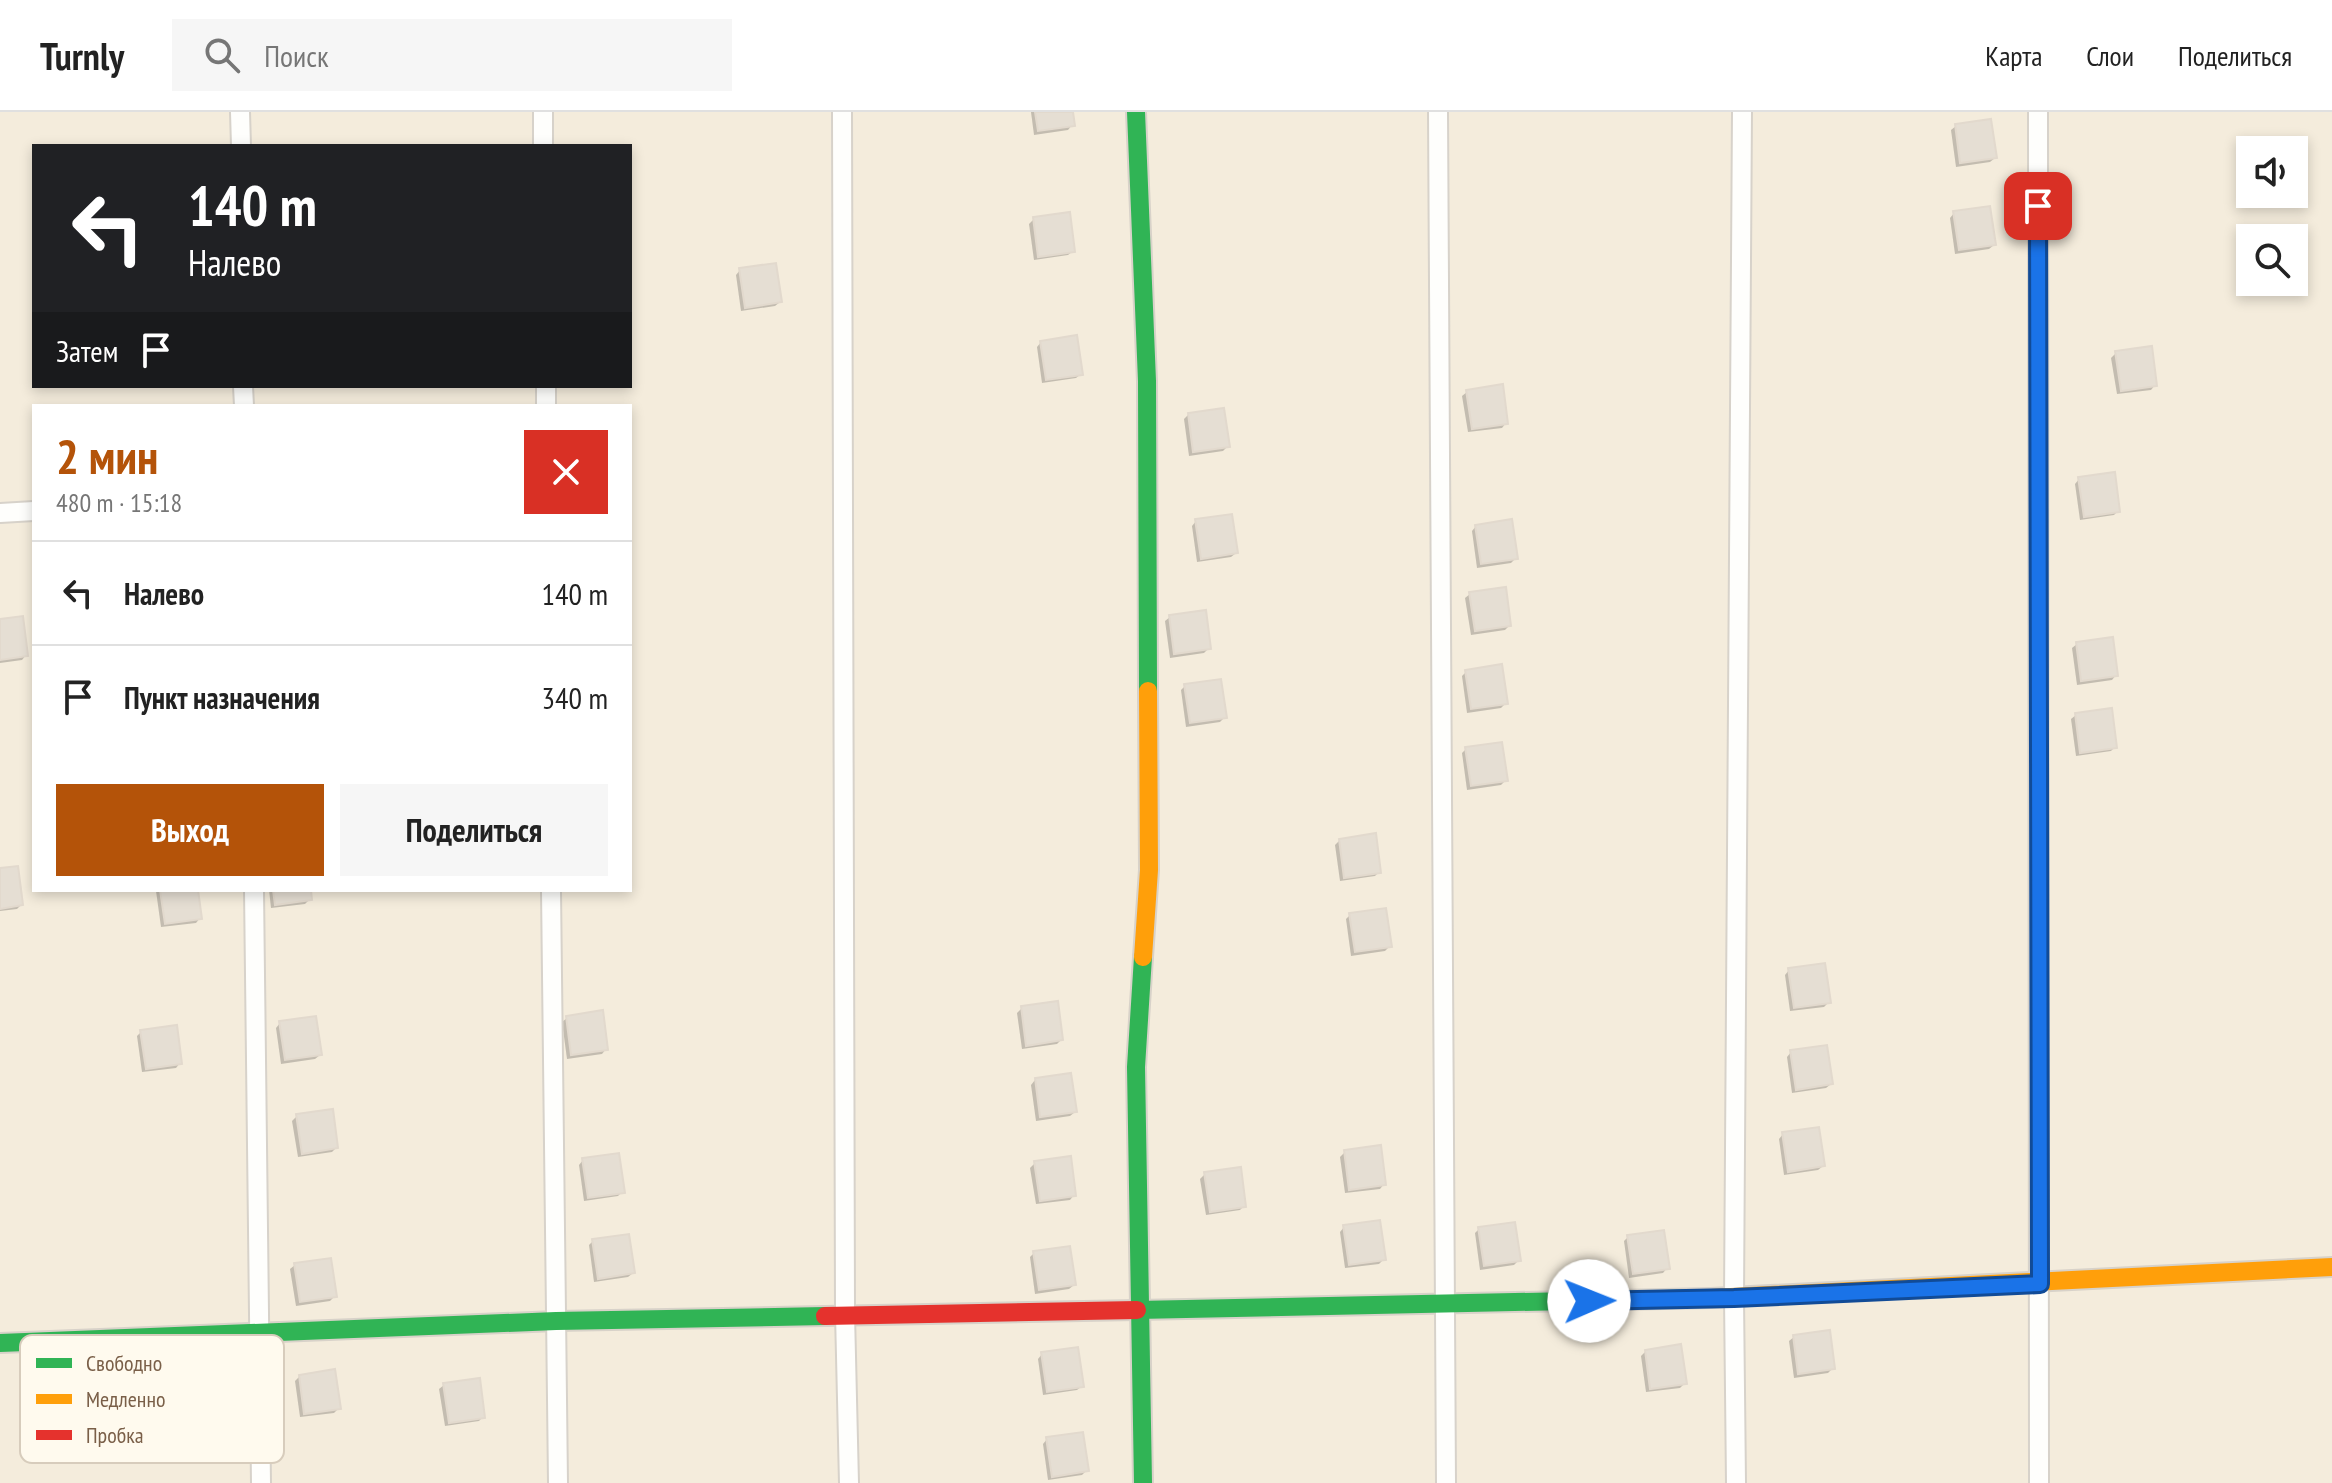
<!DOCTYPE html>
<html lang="ru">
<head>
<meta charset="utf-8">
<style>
	:root { --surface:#fff; --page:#f6f6f6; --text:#222; --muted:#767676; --line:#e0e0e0; --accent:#b45309 }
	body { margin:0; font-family:"PT Sans Narrow",sans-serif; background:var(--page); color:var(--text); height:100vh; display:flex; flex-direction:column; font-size:30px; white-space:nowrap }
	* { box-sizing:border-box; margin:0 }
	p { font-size:26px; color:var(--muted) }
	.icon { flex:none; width:44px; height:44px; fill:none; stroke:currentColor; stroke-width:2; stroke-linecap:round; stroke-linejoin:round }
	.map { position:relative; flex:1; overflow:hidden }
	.panel { position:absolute; left:32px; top:292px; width:600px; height:488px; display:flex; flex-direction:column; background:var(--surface); border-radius:0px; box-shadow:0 4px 12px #0003 }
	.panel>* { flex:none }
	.top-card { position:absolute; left:32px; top:32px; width:600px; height:244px; border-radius:0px; box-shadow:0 4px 12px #0003; background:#202124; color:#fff; overflow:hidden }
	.buttons { position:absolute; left:2236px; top:24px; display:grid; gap:16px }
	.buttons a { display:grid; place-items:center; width:72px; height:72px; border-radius:0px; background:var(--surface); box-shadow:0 4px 12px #0003; font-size:40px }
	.pin { position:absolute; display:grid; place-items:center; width:68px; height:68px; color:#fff; margin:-34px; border-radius:16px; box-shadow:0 4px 12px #0006 }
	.me { position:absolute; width:88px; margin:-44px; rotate:89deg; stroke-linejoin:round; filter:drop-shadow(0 0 6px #0008) }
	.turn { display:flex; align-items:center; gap:28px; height:168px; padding:0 24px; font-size:36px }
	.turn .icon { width:104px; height:104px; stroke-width:2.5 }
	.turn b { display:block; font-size:56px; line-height:68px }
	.then { display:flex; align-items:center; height:76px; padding:0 24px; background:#0003; gap:16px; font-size:30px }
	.round { display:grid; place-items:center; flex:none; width:84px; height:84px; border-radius:0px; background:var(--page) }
	.summary { display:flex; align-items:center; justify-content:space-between; height:136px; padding:0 24px }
	h1 { font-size:48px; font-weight:700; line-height:60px; color:var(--accent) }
	.primary-button { display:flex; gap:16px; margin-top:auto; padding:16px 24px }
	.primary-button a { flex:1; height:92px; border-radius:0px; background:var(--accent); color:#fff; font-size:32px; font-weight:700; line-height:92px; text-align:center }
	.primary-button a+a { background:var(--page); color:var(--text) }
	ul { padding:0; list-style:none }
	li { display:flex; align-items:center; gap:24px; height:104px; padding:0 24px; border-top:2px solid var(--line) }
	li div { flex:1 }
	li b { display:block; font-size:30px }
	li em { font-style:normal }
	header { display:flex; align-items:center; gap:48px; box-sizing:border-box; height:112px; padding:0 40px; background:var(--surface); border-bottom:2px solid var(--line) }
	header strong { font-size:38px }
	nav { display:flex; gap:44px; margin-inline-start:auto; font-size:28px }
	.search { width:560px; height:72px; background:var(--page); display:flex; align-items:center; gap:20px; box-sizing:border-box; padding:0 28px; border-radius:0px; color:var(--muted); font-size:30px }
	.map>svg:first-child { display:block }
	.residential { fill:#f4ecdc; fill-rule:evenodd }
	.shadow { fill:#0003 }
	.building { fill:#e5ded3; stroke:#e2d9cd; stroke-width:2 }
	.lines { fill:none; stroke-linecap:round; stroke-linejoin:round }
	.street-casing { stroke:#d7d2ca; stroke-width:22 }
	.fast-casing { stroke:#d8d2c9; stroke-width:22 }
	.slow-casing { stroke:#d8d2c9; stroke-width:22 }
	.jam-casing { stroke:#d8d2c9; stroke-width:22 }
	.street { stroke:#fefefc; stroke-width:18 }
	.fast { stroke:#30b455; stroke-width:18 }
	.slow { stroke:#ff9f0a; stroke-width:18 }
	.jam { stroke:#e5322d; stroke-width:18 }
	.route-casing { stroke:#114b97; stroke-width:20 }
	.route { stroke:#1a73e8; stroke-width:14 }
	.key { fill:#fffaee; stroke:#d7ccbc; stroke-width:2 }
	.key-label { font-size:22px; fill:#7a5f48 }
</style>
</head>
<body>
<header>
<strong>Turnly</strong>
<div class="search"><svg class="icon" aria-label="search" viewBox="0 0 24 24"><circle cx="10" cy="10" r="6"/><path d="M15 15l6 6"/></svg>Поиск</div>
<nav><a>Карта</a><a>Слои</a><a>Поделиться</a></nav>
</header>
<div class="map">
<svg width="2332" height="1371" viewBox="0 0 2332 1371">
	<rect width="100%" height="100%" fill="#f8f5ec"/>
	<!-- residential -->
	<path class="residential" d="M0 0H2332V1371H0ZM34 34H630V274H34ZM2250 38H2294V82H2250ZM2250 126H2294V170H2250ZM34 294H630V778H34Z"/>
	<!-- shadow -->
	<g class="shadow">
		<path d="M1031 0H1071L1072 13 1068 18 1034 23Z"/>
		<path d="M1956 14 1995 46 1990 50 1956 55 1951 18Z"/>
		<path d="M1954 101 1994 133 1989 137 1955 142 1950 106Z"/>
		<path d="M1034 107 1073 139 1068 143 1034 148 1029 112Z"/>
		<path d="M740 158 780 190 775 194 741 199 736 163Z"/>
		<path d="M1041 230 1081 262 1076 266 1042 271 1037 235Z"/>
		<path d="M2116 241 2155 273 2151 278 2117 282 2111 246Z"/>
		<path d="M1467 280 1506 311 1502 316 1468 320 1462 284Z"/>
		<path d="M1188 303 1228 334 1223 339 1189 344 1184 307Z"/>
		<path d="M2079 367 2118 399 2114 403 2080 408 2075 372Z"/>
		<path d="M1196 409 1236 441 1231 445 1197 450 1192 414Z"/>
		<path d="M1476 414 1516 446 1511 451 1477 456 1472 419Z"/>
		<path d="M1470 482 1509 514 1505 518 1471 523 1465 486Z"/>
		<path d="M1170 505 1209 536 1204 541 1170 546 1165 509Z"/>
		<path d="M0 509 26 543 22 548 0 551Z"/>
		<path d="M2077 532 2116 563 2112 568 2077 573 2072 536Z"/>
		<path d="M1466 560 1506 591 1501 596 1467 601 1462 564Z"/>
		<path d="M1185 574 1225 605 1220 610 1186 615 1181 578Z"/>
		<path d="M2076 603 2115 635 2111 639 2076 644 2071 607Z"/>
		<path d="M1466 637 1506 668 1501 673 1467 678 1462 641Z"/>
		<path d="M1340 728 1379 760 1375 764 1340 769 1335 733Z"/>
		<path d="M0 758 21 793 17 797 0 799Z"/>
		<path d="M196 778 200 806 196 811 161 815 156 779Z"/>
		<path d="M269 778H309L310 787 305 792 271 796Z"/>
		<path d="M1350 803 1390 834 1385 839 1351 844 1346 807Z"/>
		<path d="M1789 858 1829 890 1824 895 1790 899 1785 863Z"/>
		<path d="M1022 896 1061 928 1057 932 1022 937 1017 901Z"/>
		<path d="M567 906 606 937 602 942 567 947 562 910Z"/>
		<path d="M280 911 320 943 315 947 281 952 276 916Z"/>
		<path d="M141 920 180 951 176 956 142 960 137 924Z"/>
		<path d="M1791 940 1831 972 1826 976 1792 981 1787 945Z"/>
		<path d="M1035 968 1075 1000 1070 1004 1036 1009 1031 973Z"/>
		<path d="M297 1004 336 1036 332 1040 298 1045 292 1009Z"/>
		<path d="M1783 1022 1823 1054 1818 1058 1784 1063 1779 1027Z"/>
		<path d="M1345 1040 1384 1072 1380 1077 1345 1081 1340 1045Z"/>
		<path d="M583 1048 622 1080 618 1084 584 1089 579 1053Z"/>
		<path d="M1035 1051 1074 1083 1070 1088 1036 1092 1030 1056Z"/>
		<path d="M1205 1062 1244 1094 1240 1098 1206 1103 1200 1067Z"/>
		<path d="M1344 1115 1384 1147 1379 1152 1345 1156 1340 1120Z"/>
		<path d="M1479 1117 1519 1148 1514 1153 1480 1158 1475 1121Z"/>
		<path d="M1628 1125 1667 1156 1663 1161 1629 1166 1624 1129Z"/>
		<path d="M593 1129 633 1161 628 1165 594 1170 589 1133Z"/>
		<path d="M1034 1141 1074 1173 1069 1177 1035 1182 1030 1145Z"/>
		<path d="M295 1153 334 1185 330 1189 296 1194 290 1157Z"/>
		<path d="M1794 1225 1833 1256 1828 1261 1794 1266 1789 1229Z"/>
		<path d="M1645 1240 1685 1271 1680 1276 1646 1280 1641 1244Z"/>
		<path d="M1042 1242 1082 1274 1077 1278 1043 1283 1038 1247Z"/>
		<path d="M300 1264 339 1296 334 1301 300 1305 295 1269Z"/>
		<path d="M444 1273 483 1305 479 1309 445 1314 439 1277Z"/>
		<path d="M1047 1327 1086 1359 1082 1363 1048 1368 1043 1332Z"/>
	</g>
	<!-- building -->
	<g class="building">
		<path d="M1035 0H1073L1075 14 1038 19Z"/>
		<path d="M1991 7 1997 46 1960 51 1955 12Z"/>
		<path d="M1990 94 1996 133 1959 138 1953 99Z"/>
		<path d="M1070 100 1075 140 1038 145 1033 105Z"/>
		<path d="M776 151 782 190 745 196 739 156Z"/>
		<path d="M1077 223 1083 263 1046 268 1040 229Z"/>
		<path d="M2152 234 2157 274 2121 279 2115 239Z"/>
		<path d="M1503 272 1508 312 1472 317 1466 278Z"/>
		<path d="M1224 296 1230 335 1193 340 1188 301Z"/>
		<path d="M2115 360 2120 400 2084 405 2078 365Z"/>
		<path d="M1232 402 1238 441 1201 447 1195 407Z"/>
		<path d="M1512 407 1518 447 1481 452 1475 413Z"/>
		<path d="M1506 475 1511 514 1475 519 1469 480Z"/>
		<path d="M1206 498 1211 537 1174 542 1169 503Z"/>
		<path d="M23 504 28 544 0 548V507Z"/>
		<path d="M2113 525 2118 564 2081 569 2076 530Z"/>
		<path d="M1502 552 1508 592 1471 597 1465 558Z"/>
		<path d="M1221 567 1227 606 1190 611 1184 572Z"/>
		<path d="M2112 596 2117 636 2080 641 2075 601Z"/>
		<path d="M1502 630 1508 669 1471 674 1465 635Z"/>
		<path d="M1376 721 1381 761 1344 766 1339 727Z"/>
		<path d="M18 754 23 793 0 797V756Z"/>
		<path d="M160 778H198L202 807 165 812Z"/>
		<path d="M273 778H311L312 788 275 793Z"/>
		<path d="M1386 796 1392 835 1355 840 1349 801Z"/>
		<path d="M1825 851 1831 891 1794 896 1788 856Z"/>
		<path d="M1058 889 1063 928 1026 934 1021 894Z"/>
		<path d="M603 898 608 938 571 943 566 904Z"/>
		<path d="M316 904 322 943 285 948 279 909Z"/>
		<path d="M177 913 182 952 146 957 140 918Z"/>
		<path d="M1827 933 1833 972 1796 978 1790 938Z"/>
		<path d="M1071 961 1077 1000 1040 1005 1035 966Z"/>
		<path d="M333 997 338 1036 302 1042 296 1002Z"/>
		<path d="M1819 1015 1825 1054 1788 1060 1782 1020Z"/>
		<path d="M1381 1033 1386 1073 1349 1078 1344 1038Z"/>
		<path d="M619 1041 625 1081 588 1086 582 1046Z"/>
		<path d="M1071 1044 1076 1084 1040 1089 1034 1049Z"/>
		<path d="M1241 1055 1246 1095 1210 1100 1204 1060Z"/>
		<path d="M1380 1108 1386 1148 1349 1153 1343 1113Z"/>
		<path d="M1515 1110 1521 1149 1484 1154 1478 1115Z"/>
		<path d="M1664 1118 1670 1157 1633 1162 1627 1123Z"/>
		<path d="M629 1122 635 1161 598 1167 592 1127Z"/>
		<path d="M1070 1134 1076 1173 1039 1178 1033 1139Z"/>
		<path d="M331 1146 337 1185 300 1190 294 1151Z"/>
		<path d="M1830 1218 1835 1257 1798 1262 1793 1223Z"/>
		<path d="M1681 1232 1687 1272 1650 1277 1645 1238Z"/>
		<path d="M1078 1235 1084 1275 1047 1280 1041 1240Z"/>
		<path d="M335 1257 341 1297 304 1302 299 1263Z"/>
		<path d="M480 1266 485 1306 449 1311 443 1271Z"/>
		<path d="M1083 1320 1089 1359 1052 1365 1046 1325Z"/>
	</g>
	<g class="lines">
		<!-- street casing -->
		<g class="street-casing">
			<g id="street">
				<path d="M240 0 241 34"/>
				<path d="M543 0V34"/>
				<path d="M842 0 845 1202 849 1371"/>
				<path d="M1438 0 1446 1371"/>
				<path d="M2038 0 2039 1371"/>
				<path d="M243 274 244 294"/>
				<path d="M546 274V294"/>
				<path d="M0 401 34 399"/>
				<path d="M254 778 261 1371"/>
				<path d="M551 778 558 1371"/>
				<path d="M1736 1371 1734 1186 1742 0"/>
			</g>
		</g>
		<!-- fast casing -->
		<g class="fast-casing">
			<g id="fast">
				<path d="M1136 0 1147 269 1148 579"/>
				<path d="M1137 1198 1711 1186"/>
				<path d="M0 1231 556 1209 825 1204"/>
				<path d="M1143 1371 1136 955 1143 845"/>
			</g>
		</g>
		<!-- slow casing -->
		<g class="slow-casing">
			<g id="slow">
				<path d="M1143 845 1149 758 1148 579"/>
				<path d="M1711 1186 2332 1155"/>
			</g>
		</g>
		<!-- jam casing -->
		<g class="jam-casing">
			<path id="jam" d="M825 1204 1137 1198"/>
		</g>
		<!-- street -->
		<use href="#street" class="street"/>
		<!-- fast -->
		<use href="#fast" class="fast"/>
		<!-- slow -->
		<use href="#slow" class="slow"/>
		<!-- jam -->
		<use href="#jam" class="jam"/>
	</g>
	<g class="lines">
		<!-- route casing -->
		<g class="route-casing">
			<path id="route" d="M1589 1189 1734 1186 2040 1172 2038 94"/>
		</g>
		<!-- route -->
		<use href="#route" class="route"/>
	</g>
	<!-- legend -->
	<rect x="20" y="1223" width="264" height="128" rx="12" class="key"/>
	<rect x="36" y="1246" width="36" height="10" fill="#30b455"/>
	<rect x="36" y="1282" width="36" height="10" fill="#ff9f0a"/>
	<rect x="36" y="1318" width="36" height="10" fill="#e5322d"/>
	<g class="key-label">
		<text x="86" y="1259">Свободно</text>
		<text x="86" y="1295">Медленно</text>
		<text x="86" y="1331">Пробка</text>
	</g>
</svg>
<div class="buttons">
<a><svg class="icon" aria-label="sound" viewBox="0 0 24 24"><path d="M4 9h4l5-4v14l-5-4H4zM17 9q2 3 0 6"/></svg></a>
<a><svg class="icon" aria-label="search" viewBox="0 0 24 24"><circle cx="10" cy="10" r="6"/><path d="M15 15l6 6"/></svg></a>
</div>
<div class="pin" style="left:2038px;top:94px;background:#d93025"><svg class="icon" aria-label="arrive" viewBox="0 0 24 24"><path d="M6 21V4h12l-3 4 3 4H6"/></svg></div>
<svg class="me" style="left:1589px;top:1189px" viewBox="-20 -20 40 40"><circle r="19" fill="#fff"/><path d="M0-13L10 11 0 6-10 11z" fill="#1a73e8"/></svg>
<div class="top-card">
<div class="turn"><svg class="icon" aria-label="left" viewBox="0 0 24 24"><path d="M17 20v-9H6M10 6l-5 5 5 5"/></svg><div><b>140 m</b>Налево</div></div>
<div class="then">Затем<svg class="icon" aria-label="arrive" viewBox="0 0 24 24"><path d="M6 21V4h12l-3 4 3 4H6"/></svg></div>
</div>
<section class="panel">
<div class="summary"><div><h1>2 мин</h1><p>480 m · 15:18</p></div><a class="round" style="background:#d93025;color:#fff"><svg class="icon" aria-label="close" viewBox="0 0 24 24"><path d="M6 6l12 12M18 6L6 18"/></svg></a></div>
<ul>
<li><svg class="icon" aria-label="left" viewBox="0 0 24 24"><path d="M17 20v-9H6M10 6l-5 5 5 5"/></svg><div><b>Налево</b></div><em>140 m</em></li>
<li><svg class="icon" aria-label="arrive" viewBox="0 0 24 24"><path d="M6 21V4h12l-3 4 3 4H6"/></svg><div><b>Пункт назначения</b></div><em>340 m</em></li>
</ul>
<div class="primary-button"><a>Выход</a><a>Поделиться</a></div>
</section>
</div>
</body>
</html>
